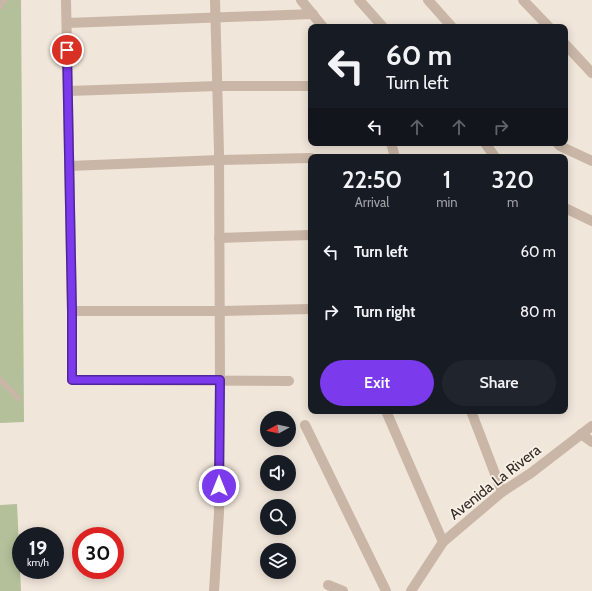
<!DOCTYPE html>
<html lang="en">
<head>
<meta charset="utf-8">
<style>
	:root { --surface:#171b24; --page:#20242c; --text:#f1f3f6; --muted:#9ea1a6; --accent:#7c3aed }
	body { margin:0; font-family:Cabin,sans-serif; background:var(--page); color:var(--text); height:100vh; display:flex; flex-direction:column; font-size:15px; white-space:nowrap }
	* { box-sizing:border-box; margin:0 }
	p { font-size:13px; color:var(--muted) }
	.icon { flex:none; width:22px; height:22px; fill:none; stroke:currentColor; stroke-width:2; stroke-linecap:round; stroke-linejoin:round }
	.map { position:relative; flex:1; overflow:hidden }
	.side { position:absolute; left:308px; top:154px; width:260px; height:260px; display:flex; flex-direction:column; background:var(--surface); border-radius:8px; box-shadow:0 2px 10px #0003 }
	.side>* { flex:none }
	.banner { position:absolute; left:308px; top:24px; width:260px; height:122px; border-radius:8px; box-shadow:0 2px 10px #0003; background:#171b24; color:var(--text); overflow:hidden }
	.needle { width:26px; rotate:262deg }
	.controls { position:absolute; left:260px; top:411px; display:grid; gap:8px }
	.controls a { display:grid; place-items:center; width:36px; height:36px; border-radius:50%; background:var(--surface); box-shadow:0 2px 10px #0003; font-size:20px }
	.speed { position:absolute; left:12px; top:527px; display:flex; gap:8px; font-size:20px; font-weight:700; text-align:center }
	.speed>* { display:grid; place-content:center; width:52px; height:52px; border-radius:50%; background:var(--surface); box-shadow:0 2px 10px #0003; line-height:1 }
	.speed small { font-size:10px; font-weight:400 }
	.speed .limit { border:6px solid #d22; background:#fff; color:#111 }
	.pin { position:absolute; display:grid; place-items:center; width:34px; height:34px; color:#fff; margin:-17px; border:2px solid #fff; border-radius:50%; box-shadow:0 1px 4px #0007 }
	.me { position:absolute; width:44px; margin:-22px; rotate:0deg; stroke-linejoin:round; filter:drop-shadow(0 0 3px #0008) }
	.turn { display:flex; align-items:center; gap:14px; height:84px; padding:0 12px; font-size:18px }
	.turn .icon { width:52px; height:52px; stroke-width:2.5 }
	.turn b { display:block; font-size:28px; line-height:34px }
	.lanes { display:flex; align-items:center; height:38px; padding:0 12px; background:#0003; justify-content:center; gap:20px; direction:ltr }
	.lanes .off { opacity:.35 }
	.eta { display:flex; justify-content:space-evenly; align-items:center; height:68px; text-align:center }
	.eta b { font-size:24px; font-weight:600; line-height:28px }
	.primary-button { display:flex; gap:8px; margin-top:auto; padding:8px 12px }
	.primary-button a { flex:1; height:46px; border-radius:24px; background:var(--accent); color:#fff; font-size:16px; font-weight:600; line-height:46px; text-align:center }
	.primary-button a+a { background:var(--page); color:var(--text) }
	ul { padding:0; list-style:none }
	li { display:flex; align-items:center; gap:12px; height:60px; padding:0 12px }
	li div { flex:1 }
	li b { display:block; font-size:15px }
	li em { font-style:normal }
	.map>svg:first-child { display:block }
	.green { fill:#b3c09a }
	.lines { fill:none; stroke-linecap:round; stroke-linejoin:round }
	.service { stroke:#c9b6a6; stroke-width:5.5 }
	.minor { stroke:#c9b6a6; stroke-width:10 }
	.tertiary { stroke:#c9b6a6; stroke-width:10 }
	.route-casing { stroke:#51269a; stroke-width:10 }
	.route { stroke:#7c3aed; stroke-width:7 }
	.labels { text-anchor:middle; stroke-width:3.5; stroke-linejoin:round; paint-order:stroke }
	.street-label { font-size:15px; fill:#352b27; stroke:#f9f0e6 }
</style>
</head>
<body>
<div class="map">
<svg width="592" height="591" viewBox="0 0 592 591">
	<rect width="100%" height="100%" fill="#f1e6da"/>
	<!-- green -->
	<g class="green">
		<path d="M0 0H21L24 422 0 423Z"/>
		<path d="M17 504 21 591H0V505Z"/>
	</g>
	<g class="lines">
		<!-- service -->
		<g class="service">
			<path d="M0 7 5 0"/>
			<path d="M0 379 18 398"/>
		</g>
		<!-- minor -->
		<g class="minor">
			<path d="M66 0 72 311V380L289 381"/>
			<path d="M301 0 323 27"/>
			<path d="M359 0 383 27"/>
			<path d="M428 0 452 27"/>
			<path d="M523 0 549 27"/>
			<path d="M67 23 313 14"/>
			<path d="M565 44 592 73"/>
			<path d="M68 91 218 86H311"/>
			<path d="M391 143 395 157"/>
			<path d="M485 143 495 157"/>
			<path d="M557 143 560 146 592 161"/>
			<path d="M69 166 219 160 311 158"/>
			<path d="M565 208 592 221"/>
			<path d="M219 238 311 235"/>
			<path d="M72 311H220L311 309"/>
			<path d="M386 411 443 542"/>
			<path d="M471 411 502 492"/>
			<path d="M305 425 386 591"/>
			<path d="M581 434 592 442"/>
			<path d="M328 585 343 591"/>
			<path d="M214 591 219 513 220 381 219 152 215 0"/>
		</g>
		<!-- tertiary -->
		<path class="tertiary" d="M411 591 443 542 502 492 531 473 592 426"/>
	</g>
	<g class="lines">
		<!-- route casing -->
		<g class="route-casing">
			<path id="route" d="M67 50 72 311V380H220L219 486"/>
		</g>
		<!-- route -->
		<use href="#route" class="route"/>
	</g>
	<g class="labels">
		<!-- street labels -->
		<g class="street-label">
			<text transform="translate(495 482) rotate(-38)" y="5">Avenida La Rivera</text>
		</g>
	</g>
</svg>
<div class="controls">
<a><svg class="needle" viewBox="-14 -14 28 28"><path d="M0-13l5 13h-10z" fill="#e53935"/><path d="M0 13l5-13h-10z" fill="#9ea1a6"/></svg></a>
<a><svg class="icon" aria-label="sound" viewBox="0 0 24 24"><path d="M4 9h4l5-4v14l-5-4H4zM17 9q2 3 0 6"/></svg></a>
<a><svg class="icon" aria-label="search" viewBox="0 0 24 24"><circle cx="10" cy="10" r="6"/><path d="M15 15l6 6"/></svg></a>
<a><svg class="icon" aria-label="layers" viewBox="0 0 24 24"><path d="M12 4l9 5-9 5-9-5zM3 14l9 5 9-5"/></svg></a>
</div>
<div class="speed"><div>19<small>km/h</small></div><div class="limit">30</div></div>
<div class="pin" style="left:67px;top:50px;background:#d93025"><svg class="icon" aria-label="arrive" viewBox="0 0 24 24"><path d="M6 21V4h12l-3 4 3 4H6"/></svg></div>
<svg class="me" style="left:219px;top:486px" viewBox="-20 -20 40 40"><circle r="17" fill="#7c3aed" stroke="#fff" stroke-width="3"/><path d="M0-11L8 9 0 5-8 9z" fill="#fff"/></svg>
<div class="banner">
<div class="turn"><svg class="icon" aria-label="left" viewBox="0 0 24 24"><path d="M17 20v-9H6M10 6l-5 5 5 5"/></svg><div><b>60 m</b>Turn left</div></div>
<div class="lanes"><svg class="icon" aria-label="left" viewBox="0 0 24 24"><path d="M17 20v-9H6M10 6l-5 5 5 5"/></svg><svg class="icon off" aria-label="ahead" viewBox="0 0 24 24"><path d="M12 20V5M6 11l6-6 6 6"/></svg><svg class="icon off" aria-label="ahead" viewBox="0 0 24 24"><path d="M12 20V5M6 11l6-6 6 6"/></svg><svg class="icon off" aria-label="right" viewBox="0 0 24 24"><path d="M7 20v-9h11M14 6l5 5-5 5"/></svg></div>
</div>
<section class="side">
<div class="eta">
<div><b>22:50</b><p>Arrival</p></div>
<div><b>1</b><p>min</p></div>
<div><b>320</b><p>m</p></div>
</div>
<ul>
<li><svg class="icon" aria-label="left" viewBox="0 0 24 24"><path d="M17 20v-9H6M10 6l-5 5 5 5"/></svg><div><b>Turn left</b></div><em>60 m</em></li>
<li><svg class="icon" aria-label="right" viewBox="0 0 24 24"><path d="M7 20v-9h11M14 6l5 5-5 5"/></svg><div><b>Turn right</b></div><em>80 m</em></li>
</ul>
<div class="primary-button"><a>Exit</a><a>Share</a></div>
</section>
</div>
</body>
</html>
